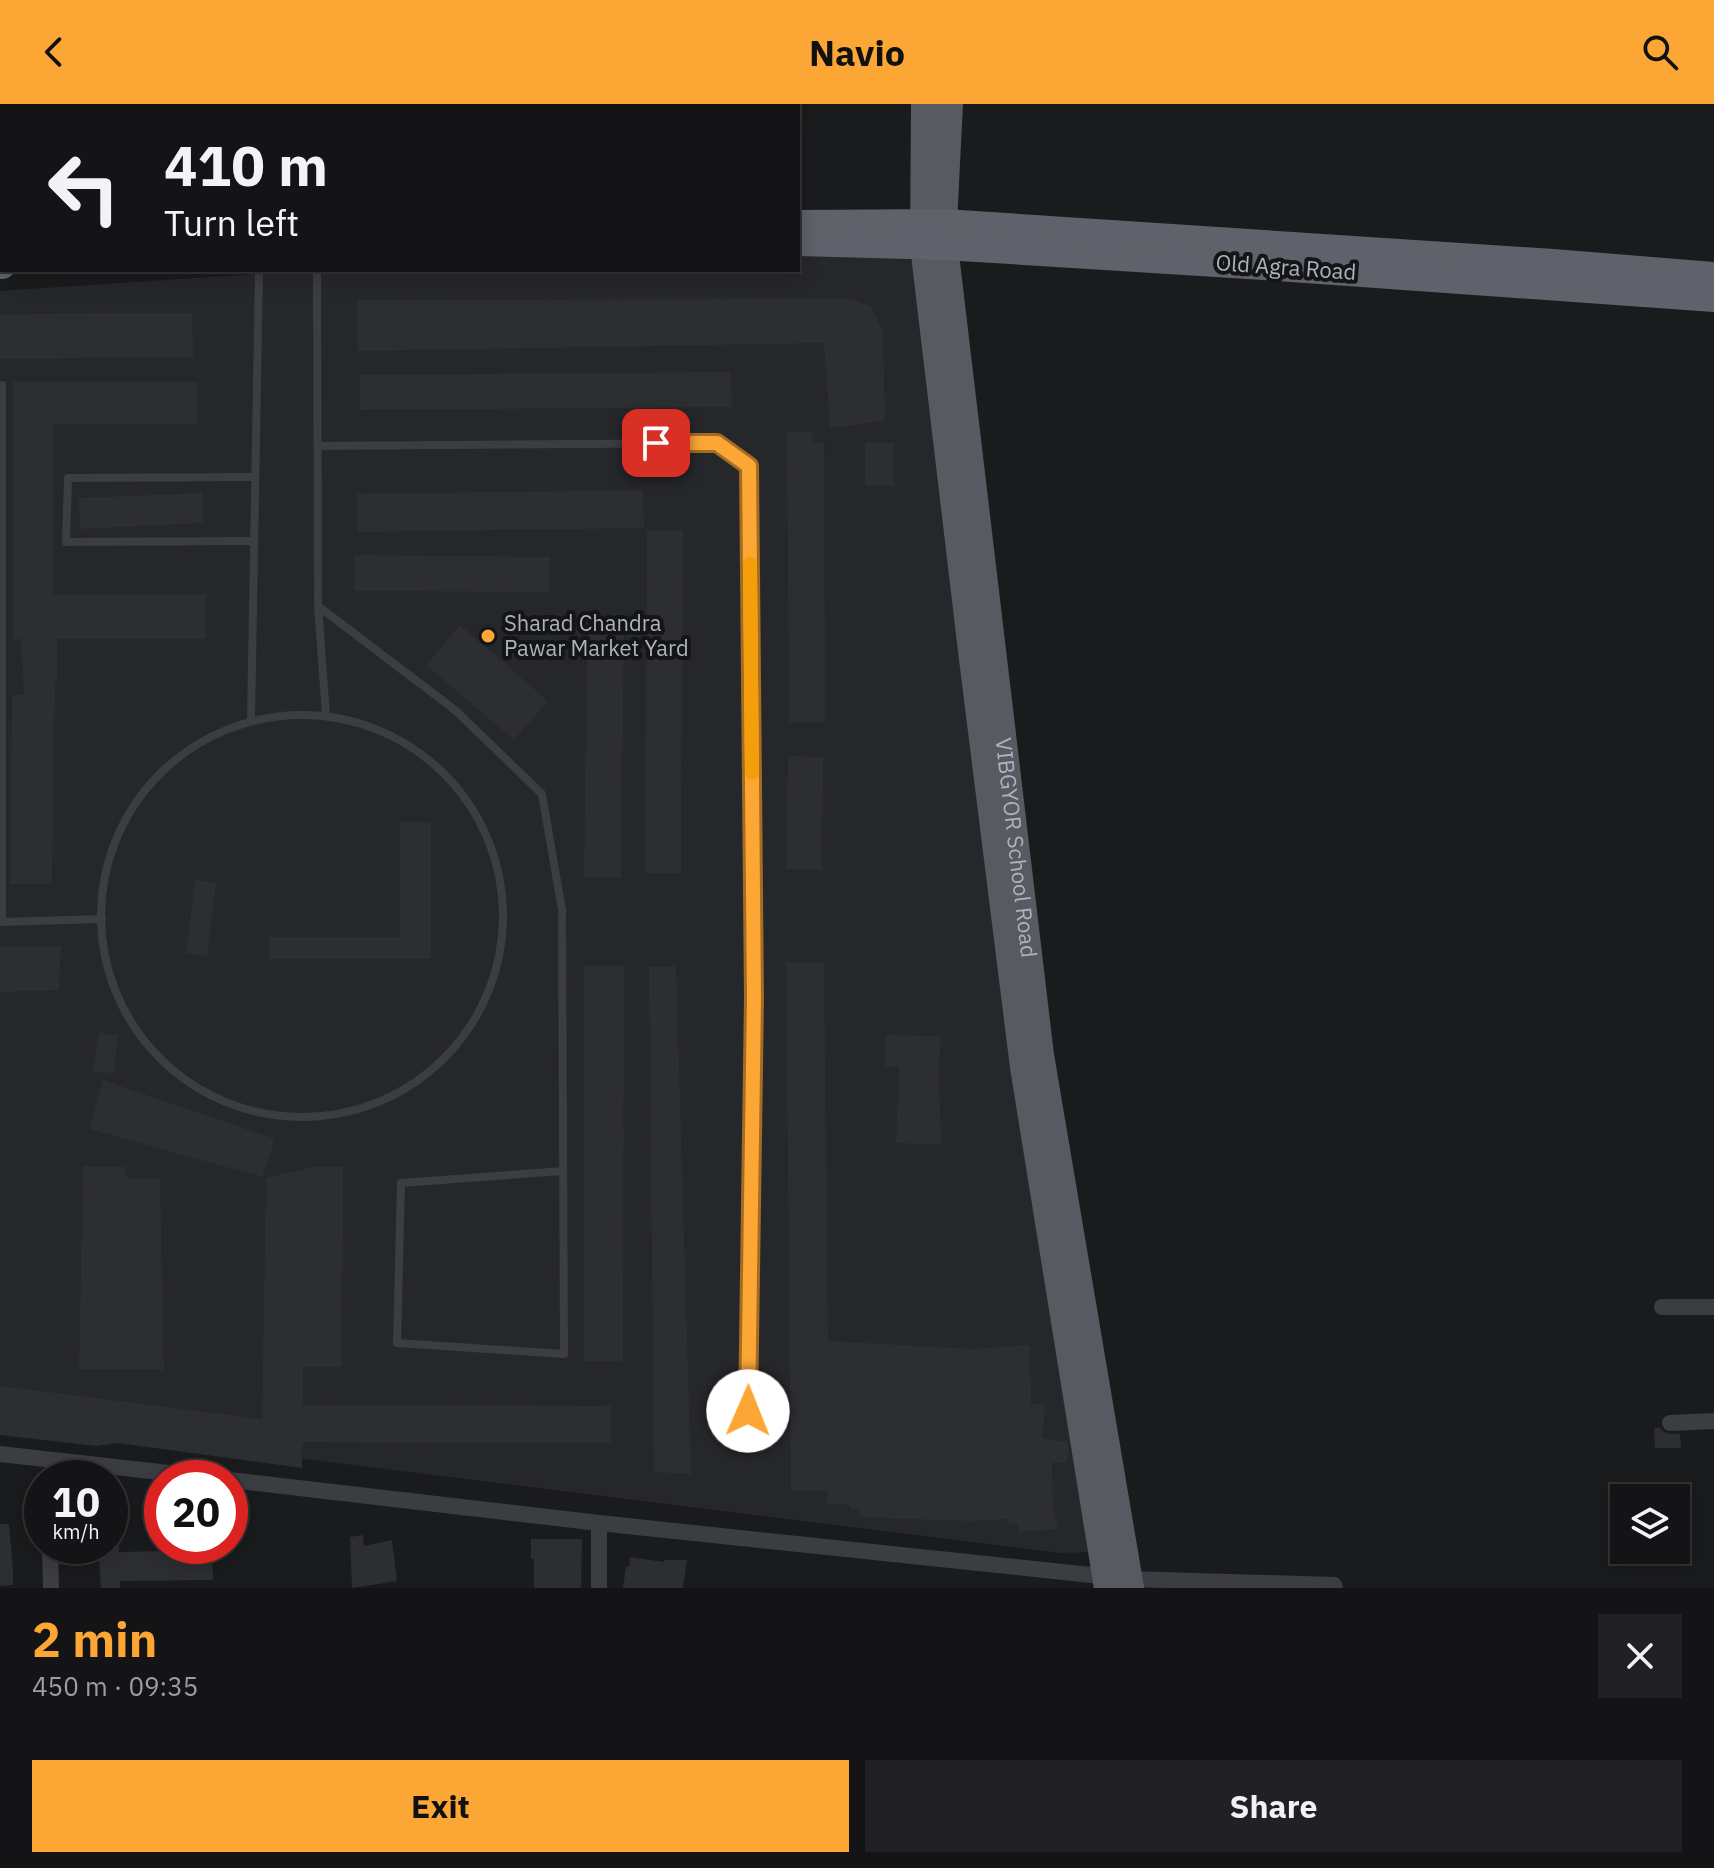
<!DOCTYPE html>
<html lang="en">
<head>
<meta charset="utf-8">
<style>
	:root { --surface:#141416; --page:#212123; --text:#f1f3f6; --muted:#9d9ea1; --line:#333335; --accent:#fba635 }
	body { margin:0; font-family:"IBM Plex Sans",sans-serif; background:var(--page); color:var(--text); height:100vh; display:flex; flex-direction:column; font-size:30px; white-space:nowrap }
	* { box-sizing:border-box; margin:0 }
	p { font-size:26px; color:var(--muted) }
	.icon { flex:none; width:44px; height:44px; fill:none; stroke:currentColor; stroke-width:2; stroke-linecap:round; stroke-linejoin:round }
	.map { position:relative; height:1484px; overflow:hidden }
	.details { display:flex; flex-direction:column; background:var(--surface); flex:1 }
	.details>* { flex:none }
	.hud { position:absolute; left:0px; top:0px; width:800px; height:168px; box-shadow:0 4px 20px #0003,0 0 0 2px var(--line); background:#141416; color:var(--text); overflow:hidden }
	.fabs { position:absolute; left:1610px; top:1380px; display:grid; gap:16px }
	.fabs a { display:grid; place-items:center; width:80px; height:80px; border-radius:0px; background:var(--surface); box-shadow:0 4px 20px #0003,0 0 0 2px var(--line); font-size:40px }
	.speed { position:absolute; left:24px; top:1356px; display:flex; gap:16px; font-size:40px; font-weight:700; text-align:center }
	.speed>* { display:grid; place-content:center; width:104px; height:104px; border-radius:50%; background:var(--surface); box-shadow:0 4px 20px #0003,0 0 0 2px var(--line); line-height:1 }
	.speed small { font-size:20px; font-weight:400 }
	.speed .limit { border:12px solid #d22; background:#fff; color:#111 }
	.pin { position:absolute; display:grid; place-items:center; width:68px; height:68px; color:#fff; margin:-34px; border-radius:16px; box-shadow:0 4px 12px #0006 }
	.me { position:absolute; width:88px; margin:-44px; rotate:1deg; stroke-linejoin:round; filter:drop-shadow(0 0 6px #0008) }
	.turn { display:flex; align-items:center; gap:28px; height:168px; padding:0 32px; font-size:36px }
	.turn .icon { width:104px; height:104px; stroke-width:2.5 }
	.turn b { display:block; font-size:56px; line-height:68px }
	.round { display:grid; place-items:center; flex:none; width:84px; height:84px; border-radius:0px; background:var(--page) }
	.head { display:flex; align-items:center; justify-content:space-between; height:136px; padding:0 32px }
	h1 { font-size:48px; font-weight:700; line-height:60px; color:var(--accent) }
	.cta { display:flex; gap:16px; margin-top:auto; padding:16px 32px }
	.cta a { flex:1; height:92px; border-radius:0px; background:var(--accent); color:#111; font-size:32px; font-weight:700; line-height:92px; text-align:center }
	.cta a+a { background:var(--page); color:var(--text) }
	header { display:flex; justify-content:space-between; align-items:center; height:104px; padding:0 32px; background:var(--accent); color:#111; font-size:36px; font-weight:700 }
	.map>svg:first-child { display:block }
	.built { fill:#26272a }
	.building { fill:#2d2e31 }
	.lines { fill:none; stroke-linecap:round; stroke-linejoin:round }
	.service { stroke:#3b3d42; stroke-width:8 }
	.minor { stroke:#3b3d42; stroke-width:16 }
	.primary { stroke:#575a61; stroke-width:26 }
	.trunk { stroke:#5f626a; stroke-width:28 }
	.route-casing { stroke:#a36c22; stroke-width:20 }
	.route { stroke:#fba635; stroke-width:14 }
	.slow { stroke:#f59e0b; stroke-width:14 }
	.poi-dot { fill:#fba635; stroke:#151518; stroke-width:3 }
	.labels { text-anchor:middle; stroke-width:8; stroke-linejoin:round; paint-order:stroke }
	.street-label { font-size:22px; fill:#acb3bd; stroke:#151518 }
	.poi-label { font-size:22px; fill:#acb3bd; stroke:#151518; text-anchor:start }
</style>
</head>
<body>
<header><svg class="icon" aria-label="back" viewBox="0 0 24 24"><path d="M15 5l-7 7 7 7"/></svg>Navio<svg class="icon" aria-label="search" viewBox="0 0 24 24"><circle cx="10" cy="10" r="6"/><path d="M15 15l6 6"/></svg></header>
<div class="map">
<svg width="1714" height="1484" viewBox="0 0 1714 1484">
	<rect width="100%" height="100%" fill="#1a1b1d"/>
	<!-- built -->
	<path class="built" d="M798 149 906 153 921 165 1095 1448 1060 1449 0 1317V187L270 169 341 166H798Z"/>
	<!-- building -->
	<g class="building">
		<path d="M852 195 871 202 883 227 885 317 830 324 824 239 358 247 357 196Z"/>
		<path d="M192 209 193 253 0 255V210Z"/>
		<path d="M731 268 732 303 360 306V271Z"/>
		<path d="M13 278H198V320H53V490H206V535H57V579H55L52 780H10L12 591H24L21 535H13Z"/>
		<path d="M787 328H812L813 338H824L825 618H789Z"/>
		<path d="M865 339H894V382L865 381Z"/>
		<path d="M643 386 644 424 358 428 357 390Z"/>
		<path d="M202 389 204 419 80 425 79 394Z"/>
		<path d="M647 426H683L681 769H645Z"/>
		<path d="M354 451 550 453V488L354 487Z"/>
		<path d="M460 521 548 597 514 636 426 561Z"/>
		<path d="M587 523 624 524 621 774 584 773Z"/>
		<path d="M788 652 823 653 822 766 786 765Z"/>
		<path d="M400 718H431V855H269V833H400Z"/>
		<path d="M195 776 216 779 207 852 186 849Z"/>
		<path d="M61 842 59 886 0 888V843Z"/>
		<path d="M786 858H824L828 1237 973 1245 1030 1241 1031 1300H1045L1043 1334 1067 1338 1069 1346 1067 1358 1052 1359 1053 1406 1058 1425 1019 1428 1018 1419 1008 1420 1007 1415 970 1417 878 1414 860 1412 859 1406 851 1405 850 1401 826 1399 828 1387H791Z"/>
		<path d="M584 862H624L623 1258 584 1257Z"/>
		<path d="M676 862 691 1370 654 1368 649 863Z"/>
		<path d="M99 929 118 931 114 969 93 968Z"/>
		<path d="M885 931 941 932 939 962 941 1041 896 1039 899 962 885 963Z"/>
		<path d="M103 976 275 1035 262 1073 89 1025Z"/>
		<path d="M83 1062 125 1063 127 1074H160L164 1266 79 1265Z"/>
		<path d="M312 1063H343L342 1263H303V1301L611 1302V1339L302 1338V1364L118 1339 96 1342 0 1331V1282L262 1315 266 1074Z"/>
		<path d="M1654 1324H1660L1664 1328 1670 1330H1680L1681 1344H1655Z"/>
		<path d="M0 1420H9L13 1466V1481L0 1482Z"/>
		<path d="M363 1431 364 1442 392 1436 397 1477 352 1484 350 1433Z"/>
		<path d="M531 1435H582L581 1484H534V1455H531Z"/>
		<path d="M98 1442H119V1448L212 1446 213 1476 120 1477V1484H101Z"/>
		<path d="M630 1453 664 1458V1456H687L683 1484H623L626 1462 629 1463Z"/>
	</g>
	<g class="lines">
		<!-- service -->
		<g class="service">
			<path d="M317 166 318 502 326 611"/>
			<path d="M2 281V818"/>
			<path d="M318 342 717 339 749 362 754 894 747 1339"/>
			<path d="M254 437 66 438 68 374 255 373"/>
			<path d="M318 502 455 606 542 690 562 806 564 1250 397 1239 401 1079 563 1067"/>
			<circle cx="302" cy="812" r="201"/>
			<path d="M251 616 259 166"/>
			<path d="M0 818 102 815"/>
		</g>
		<!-- minor -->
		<g class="minor">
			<path d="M1662 1203H1714"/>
			<path d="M1670 1319 1714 1317"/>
			<path d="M0 1350 213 1374"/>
			<path d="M230 1376 599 1419V1484"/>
			<path d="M599 1419 1129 1475 1334 1481 1335 1484"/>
			<path d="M50 1442 51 1484"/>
		</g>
		<!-- primary -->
		<g class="primary">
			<path d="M924 0 923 142 972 555 1023 963 1107 1484"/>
			<path id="s1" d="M950 0 944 119 945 142 1041 951 1131 1484"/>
		</g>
		<!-- trunk -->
		<g class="trunk">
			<path d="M798 120 944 119 1553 159 1714 172"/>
			<path d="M0 135H2"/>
			<path d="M798 138 945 142 1264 162 1714 194"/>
			<path d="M0 161H2"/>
		</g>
	</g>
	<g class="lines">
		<!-- route casing -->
		<g class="route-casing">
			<path id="route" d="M656 339H717L749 362 754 894 748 1307"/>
		</g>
		<!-- route -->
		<use href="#route" class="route"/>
		<!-- slow -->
		<path class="slow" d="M750 460 752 669"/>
	</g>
	<!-- markers -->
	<circle class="poi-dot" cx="488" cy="532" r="8"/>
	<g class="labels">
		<!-- street labels -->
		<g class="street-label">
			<text transform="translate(1286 163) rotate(4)" y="8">Old Agra Road</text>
			<text dy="8" stroke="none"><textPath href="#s1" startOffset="748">VIBGYOR School Road</textPath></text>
		</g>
		<!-- poi labels -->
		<g class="poi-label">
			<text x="504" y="527">Sharad Chandra<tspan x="504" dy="25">Pawar Market Yard</tspan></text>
		</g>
	</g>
</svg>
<div class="fabs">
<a><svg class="icon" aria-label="layers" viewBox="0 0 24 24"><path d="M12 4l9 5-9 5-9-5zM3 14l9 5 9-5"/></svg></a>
</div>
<div class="speed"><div>10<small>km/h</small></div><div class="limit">20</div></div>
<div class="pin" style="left:656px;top:339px;background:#d93025"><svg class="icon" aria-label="arrive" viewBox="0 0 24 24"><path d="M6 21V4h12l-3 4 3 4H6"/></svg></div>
<svg class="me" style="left:748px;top:1307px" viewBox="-20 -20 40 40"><circle r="19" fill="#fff"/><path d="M0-13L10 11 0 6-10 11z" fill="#fba635"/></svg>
<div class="hud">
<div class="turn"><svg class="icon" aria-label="left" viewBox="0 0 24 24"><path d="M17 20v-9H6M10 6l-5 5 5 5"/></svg><div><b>410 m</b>Turn left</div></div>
</div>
</div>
<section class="details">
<div class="head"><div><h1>2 min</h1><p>450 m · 09:35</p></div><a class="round"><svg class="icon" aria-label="close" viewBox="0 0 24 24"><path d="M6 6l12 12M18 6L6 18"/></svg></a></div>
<div class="cta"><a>Exit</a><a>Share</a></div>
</section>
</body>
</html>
